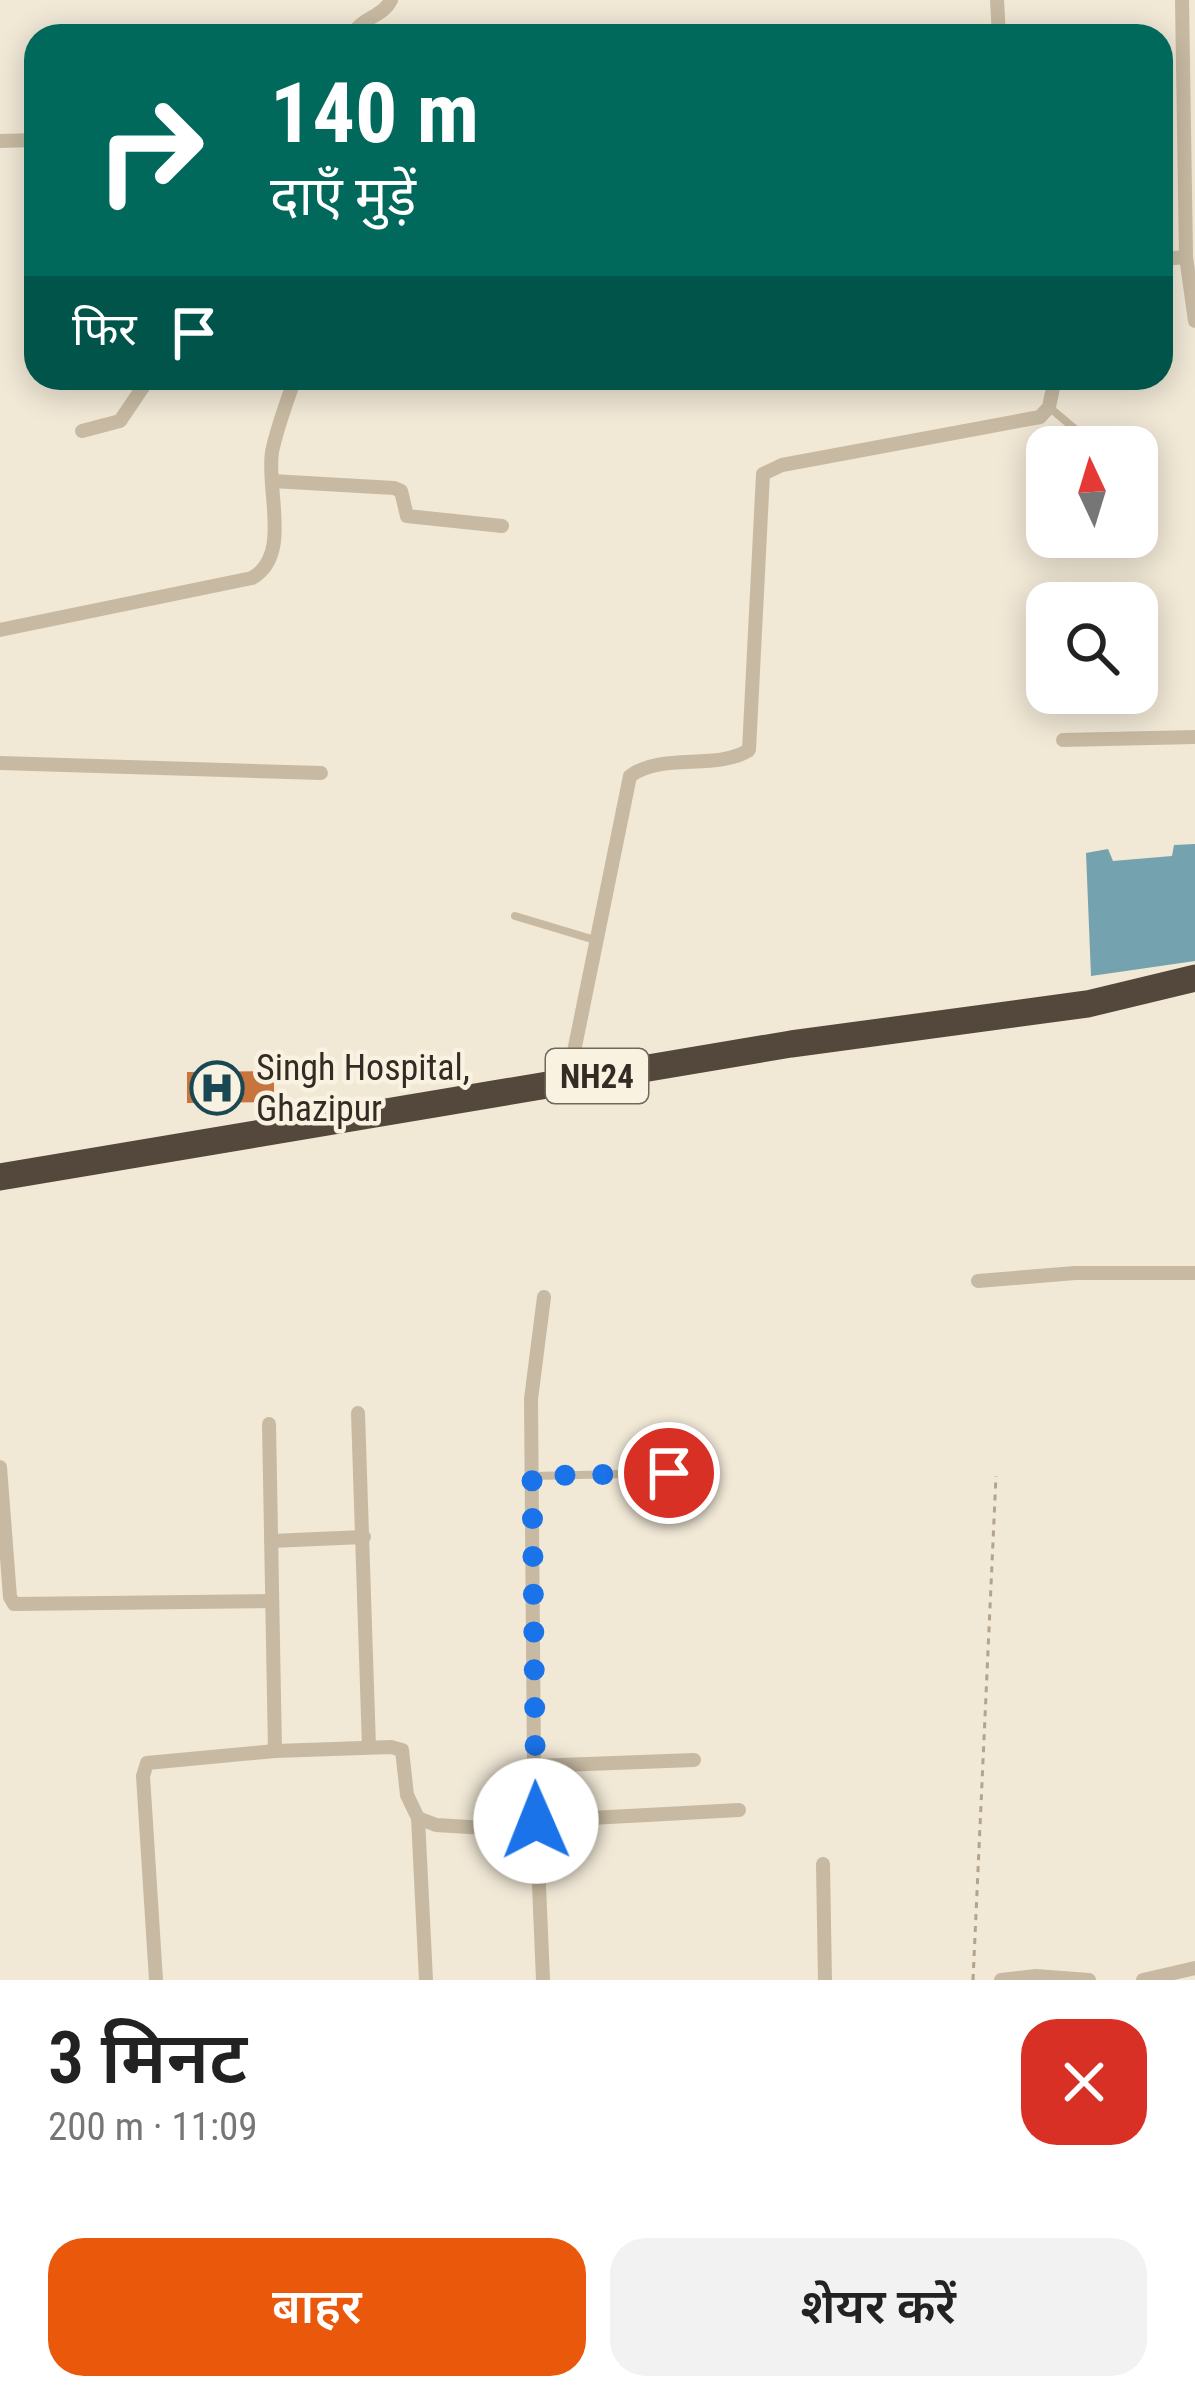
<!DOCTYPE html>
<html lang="hi">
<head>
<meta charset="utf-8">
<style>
	:root { --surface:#fff; --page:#f2f2f2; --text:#222; --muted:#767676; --accent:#ea580c }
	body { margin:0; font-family:"Roboto Condensed","Noto Sans Devanagari",sans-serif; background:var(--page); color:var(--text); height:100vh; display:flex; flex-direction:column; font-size:45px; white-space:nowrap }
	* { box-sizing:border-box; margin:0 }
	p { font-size:39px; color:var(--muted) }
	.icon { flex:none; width:66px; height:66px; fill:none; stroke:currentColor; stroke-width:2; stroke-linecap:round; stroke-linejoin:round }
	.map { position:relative; height:1980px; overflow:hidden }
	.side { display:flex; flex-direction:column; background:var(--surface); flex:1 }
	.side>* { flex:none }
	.top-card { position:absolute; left:24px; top:24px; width:1149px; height:366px; border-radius:36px; box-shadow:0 6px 30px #0003; background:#00695c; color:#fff; overflow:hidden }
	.needle { width:78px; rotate:356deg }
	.controls { position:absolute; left:1026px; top:426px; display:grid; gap:24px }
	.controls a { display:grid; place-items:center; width:132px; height:132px; border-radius:24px; background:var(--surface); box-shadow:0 6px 30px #0003; font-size:60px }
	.pin { position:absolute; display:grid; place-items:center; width:102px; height:102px; color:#fff; margin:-51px; border:6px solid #fff; border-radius:50%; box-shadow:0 3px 12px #0007 }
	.me { position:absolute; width:132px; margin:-66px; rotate:359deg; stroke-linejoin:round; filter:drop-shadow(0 0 9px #0008) }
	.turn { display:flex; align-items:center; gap:42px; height:252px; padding:0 48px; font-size:54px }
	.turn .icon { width:156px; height:156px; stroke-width:2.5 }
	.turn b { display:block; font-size:84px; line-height:102px }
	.then { display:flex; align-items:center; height:114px; padding:0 48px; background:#0003; gap:24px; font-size:45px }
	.round { display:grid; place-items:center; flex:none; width:126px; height:126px; border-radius:36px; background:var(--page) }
	.headline { display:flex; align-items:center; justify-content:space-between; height:204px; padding:0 48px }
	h1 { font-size:72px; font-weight:600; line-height:90px }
	.action { display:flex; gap:24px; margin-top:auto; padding:24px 48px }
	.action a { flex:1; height:138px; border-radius:36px; background:var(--accent); color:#fff; font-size:48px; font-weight:600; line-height:138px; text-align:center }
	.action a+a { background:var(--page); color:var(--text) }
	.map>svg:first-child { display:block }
	.water { fill:#74a2ae }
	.building { fill:#c8753d }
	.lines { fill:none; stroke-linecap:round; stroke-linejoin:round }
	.path { stroke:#b4a48c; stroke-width:3; stroke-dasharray:6 6; stroke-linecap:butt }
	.lane { stroke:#c8baa2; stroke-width:8 }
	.street { stroke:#c8baa2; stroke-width:14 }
	.highway { stroke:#54473b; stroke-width:27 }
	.route { stroke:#1a73e8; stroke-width:21; stroke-dasharray:0 37.8 }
	.labels { text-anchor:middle; stroke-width:9; stroke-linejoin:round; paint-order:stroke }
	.shield { fill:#f9f2e1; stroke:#6e675d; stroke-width:3 }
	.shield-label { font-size:33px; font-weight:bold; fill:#332b24 }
	.poi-label { font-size:36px; fill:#332b24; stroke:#f9f2e1; text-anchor:start }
</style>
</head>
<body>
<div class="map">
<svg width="1195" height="1980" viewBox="0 0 1195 1980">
	<rect width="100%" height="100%" fill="#f1e8d6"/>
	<!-- water -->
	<path class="water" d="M1195 844V961L1091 976 1086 853 1108 849 1113 861 1172 856 1174 845Z"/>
	<!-- building -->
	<path class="building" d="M274 1071V1102L187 1103V1072Z"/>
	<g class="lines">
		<!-- path -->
		<path class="path" d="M973 1980 996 1476"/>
		<!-- lane -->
		<g class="lane">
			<path d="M1050 408 1075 429 1081 447"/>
			<path d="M515 916 595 940"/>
			<path d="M533 1476 669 1473"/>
		</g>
		<!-- street -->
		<g class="street">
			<path d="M997 0 999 36"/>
			<path d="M1182 0 1186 257 1195 321"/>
			<path d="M352 36C360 18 383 17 391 0"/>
			<path d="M0 141 36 140"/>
			<path d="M1161 259 1186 257"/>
			<path d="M82 431 120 421 149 378"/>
			<path d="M272 481 394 488 401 491 407 516 502 526"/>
			<path d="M0 630 252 578C292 556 266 490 272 452 277 427 287 402 295 378"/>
			<path d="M1063 740 1195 737"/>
			<path d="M0 763 321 773"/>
			<path d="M568 1081 630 776C662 752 716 771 749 750L763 474 782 465 1040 417 1049 407 1055 378"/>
			<path d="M978 1281 1075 1273H1195"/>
			<path d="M358 1413 369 1747"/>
			<path d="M269 1424 275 1751"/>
			<path d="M0 1467 10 1597 14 1604 272 1601"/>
			<path d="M271 1541 364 1537"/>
			<path d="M534 1766 694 1760"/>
			<path d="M418 1818 426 1980"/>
			<path d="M536 1821 739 1810"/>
			<path d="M823 1864 825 1980"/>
			<path d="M156 1980 143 1776 147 1763 275 1751 391 1747 402 1750 407 1795 418 1818 436 1825 536 1831"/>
			<path d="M543 1980 534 1766 531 1399 544 1297"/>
			<path d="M1001 1980 1036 1976 1089 1980"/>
			<path d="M1143 1980 1195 1968"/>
		</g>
		<!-- highway -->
		<path class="highway" d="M0 1177 791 1044 1087 1004 1195 978"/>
	</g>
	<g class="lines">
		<!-- route -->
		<path class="route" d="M536 1821 532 1476 669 1473"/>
	</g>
	<!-- icons -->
	<defs>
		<g id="hospital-ring" transform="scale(2.7)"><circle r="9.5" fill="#f9f2e1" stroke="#1a4754" stroke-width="1.5"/><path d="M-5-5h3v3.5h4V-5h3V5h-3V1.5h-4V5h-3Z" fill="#1a4754"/></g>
	</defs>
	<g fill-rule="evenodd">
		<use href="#hospital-ring" x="217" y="1088"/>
	</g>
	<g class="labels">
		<!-- shield labels -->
		<rect class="shield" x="546" y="1049" width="102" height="54" rx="9"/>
		<g class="shield-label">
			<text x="597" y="1088">NH24</text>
		</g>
		<!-- poi labels -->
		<g class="poi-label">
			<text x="256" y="1080">Singh Hospital,<tspan x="256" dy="41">Ghazipur</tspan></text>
		</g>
	</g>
</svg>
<div class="controls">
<a><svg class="needle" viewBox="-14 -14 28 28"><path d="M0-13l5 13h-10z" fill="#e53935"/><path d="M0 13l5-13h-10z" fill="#767676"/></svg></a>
<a><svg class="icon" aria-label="search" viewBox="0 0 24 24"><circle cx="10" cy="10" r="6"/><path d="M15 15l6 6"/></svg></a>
</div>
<div class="pin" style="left:669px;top:1473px;background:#d93025"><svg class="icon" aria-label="arrive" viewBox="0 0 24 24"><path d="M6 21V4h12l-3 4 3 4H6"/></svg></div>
<svg class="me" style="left:536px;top:1821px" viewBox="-20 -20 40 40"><circle r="19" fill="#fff"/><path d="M0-13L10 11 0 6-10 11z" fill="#1a73e8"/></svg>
<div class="top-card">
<div class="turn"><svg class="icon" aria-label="right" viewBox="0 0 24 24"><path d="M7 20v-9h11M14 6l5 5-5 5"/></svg><div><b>140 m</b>दाएँ मुड़ें</div></div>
<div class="then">फिर<svg class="icon" aria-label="arrive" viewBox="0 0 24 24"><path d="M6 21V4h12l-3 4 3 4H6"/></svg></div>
</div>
</div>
<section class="side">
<div class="headline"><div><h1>3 मिनट</h1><p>200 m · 11:09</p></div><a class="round" style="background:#d93025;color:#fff"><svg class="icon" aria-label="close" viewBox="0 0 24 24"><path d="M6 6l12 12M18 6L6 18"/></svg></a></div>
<div class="action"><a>बाहर</a><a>शेयर करें</a></div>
</section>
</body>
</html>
